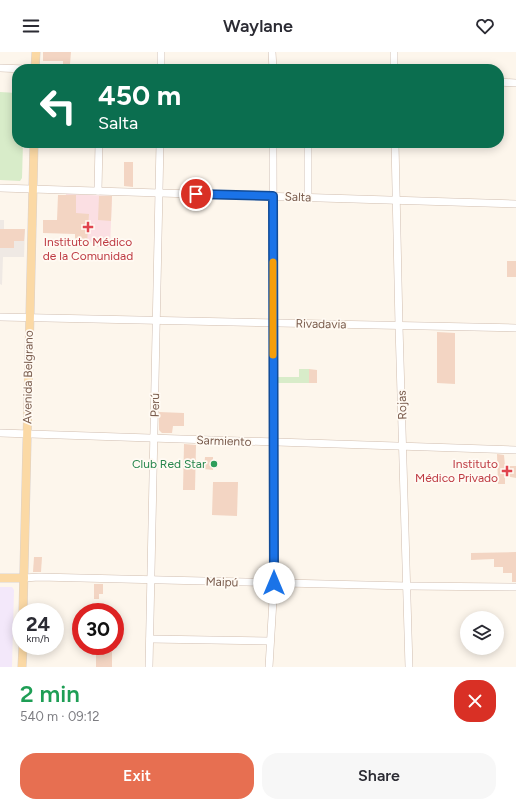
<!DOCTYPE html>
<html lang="en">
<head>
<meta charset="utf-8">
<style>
	:root { --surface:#fff; --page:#f7f7f7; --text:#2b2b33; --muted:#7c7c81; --accent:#e76f51 }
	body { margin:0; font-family:Figtree,sans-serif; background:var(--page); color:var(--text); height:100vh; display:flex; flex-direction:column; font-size:15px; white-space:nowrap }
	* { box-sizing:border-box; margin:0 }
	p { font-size:13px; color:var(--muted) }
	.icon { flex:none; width:22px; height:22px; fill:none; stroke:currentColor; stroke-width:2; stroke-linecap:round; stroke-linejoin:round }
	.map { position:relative; height:615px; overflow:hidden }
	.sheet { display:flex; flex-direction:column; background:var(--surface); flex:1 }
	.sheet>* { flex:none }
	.hud { position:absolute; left:12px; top:12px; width:492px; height:84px; border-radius:16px; box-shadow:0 2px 10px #0003; background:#0b6e4f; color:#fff; overflow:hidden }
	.controls { position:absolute; left:460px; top:559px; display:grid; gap:8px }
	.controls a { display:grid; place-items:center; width:44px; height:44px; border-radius:50%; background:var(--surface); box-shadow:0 2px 10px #0003; font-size:20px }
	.speed { position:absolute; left:12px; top:551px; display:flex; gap:8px; font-size:20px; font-weight:700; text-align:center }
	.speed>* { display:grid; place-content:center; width:52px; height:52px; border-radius:50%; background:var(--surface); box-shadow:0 2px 10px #0003; line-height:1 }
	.speed small { font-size:10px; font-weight:400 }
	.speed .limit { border:6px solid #d22; background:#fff; color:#111 }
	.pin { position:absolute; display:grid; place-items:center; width:34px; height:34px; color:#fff; margin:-17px; border:2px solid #fff; border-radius:50%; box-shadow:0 1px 4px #0007 }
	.me { position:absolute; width:44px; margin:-22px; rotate:0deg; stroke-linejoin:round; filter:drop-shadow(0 0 3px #0008) }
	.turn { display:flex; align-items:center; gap:14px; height:84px; padding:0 20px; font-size:18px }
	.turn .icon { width:52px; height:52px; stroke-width:2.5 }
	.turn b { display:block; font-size:28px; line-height:34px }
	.round { display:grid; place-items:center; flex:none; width:42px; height:42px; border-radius:16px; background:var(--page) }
	.head { display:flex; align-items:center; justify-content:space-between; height:68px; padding:0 20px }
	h1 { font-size:24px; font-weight:600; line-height:30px; color:#1e9e55 }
	.primary-button { display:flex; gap:8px; margin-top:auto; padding:8px 20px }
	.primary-button a { flex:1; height:46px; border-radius:16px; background:var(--accent); color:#fff; font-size:16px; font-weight:600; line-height:46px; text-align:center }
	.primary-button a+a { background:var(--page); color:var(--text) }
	header { display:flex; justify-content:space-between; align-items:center; height:52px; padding:0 20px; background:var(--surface); font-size:18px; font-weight:600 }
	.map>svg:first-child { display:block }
	.industrial { fill:#efe9e4 }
	.education { fill:#f3e8fa }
	.medical { fill:#fbdfe3 }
	.green { fill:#d8ecc9 }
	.building { fill:#f3d5c3 }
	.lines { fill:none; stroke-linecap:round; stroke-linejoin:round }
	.minor-casing { stroke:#d1beb0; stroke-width:8 }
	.major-casing { stroke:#dad1cd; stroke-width:9 }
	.minor { stroke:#fff; stroke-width:7 }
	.major { stroke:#fbd9a5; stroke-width:8 }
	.route-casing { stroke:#114b97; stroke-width:10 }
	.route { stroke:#1a73e8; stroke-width:7 }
	.slow { stroke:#f59e0b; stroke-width:7 }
	.health-dot { fill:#e0444e; stroke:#fffaf3; stroke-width:1.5 }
	.leisure-dot { fill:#2e9e5b; stroke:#fffaf3; stroke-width:1.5 }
	.labels { text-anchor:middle; stroke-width:3.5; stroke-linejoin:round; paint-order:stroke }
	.street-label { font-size:12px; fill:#7a5c4d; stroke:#fffaf3 }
	.health-label { font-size:12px; fill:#be3a42; stroke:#fffaf3 }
	.leisure-label { font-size:12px; fill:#27864d; stroke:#fffaf3; text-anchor:end }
</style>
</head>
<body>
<header><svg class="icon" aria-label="menu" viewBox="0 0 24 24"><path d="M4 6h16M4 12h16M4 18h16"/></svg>Waylane<svg class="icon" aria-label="heart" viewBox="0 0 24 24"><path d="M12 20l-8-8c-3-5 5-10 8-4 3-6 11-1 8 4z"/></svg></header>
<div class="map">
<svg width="516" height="615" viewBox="0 0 516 615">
	<rect width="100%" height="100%" fill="#fdf6ec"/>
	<!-- industrial -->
	<path class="industrial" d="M0 168H4V177H25L24 205H3L2 233 0 232Z"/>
	<!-- education -->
	<path class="education" d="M0 535H12L14 538 12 615H0Z"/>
	<!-- medical -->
	<path class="medical" d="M66 142 112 144 110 196 97 195V191L75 190V182L65 181Z"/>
	<!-- green -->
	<g class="green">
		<path d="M0 40 17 41V91H23L22 126 20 129 0 128Z"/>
		<path d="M299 317H309V331H278V325H299Z"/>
	</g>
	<!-- building -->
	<g class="building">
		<path d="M43 0H71L70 12H63V9H43Z"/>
		<path d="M124 110H133V135L124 134Z"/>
		<path d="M58 143H76V161L89 162 87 191 75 190V182L43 181V168H57Z"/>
		<path d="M99 144H112L111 169 98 168Z"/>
		<path d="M0 177H25L24 189H14V196H0Z"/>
		<rect x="507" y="209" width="9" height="16"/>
		<path d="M437 280 455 281V332L437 331Z"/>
		<path d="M309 317 317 318V331H309Z"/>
		<path d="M159 360 184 361V374H173L172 381H162L159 378Z"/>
		<path d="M184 392 196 393 195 438H183Z"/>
		<path d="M497 402 504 403 505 414H516V426L505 424V432H498Z"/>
		<path d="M205 405H213V418L204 417Z"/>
		<path d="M213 430H238L237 464 212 463Z"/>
		<path d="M516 500V530H512V521H503V515H494V507L471 508V501Z"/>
		<path d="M34 505H42L41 520H33Z"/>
		<path d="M94 532H103V542H99V547H94Z"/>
		<path d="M96 594H105L104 600H112V615H96Z"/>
	</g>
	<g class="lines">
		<!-- minor casing -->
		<g class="minor-casing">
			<g id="minor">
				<path d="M272 0 273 17"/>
				<path d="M394 0V17"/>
				<path d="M0 16 26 17"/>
				<path d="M26 17H85"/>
				<path d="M161 17V0"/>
				<path d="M499 30 516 31"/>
				<path d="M395 91 399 274 409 615"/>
				<path d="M0 136 516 152"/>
				<path d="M98 139 99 91"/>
				<path d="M308 145V91"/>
				<path d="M0 265 516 276"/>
				<path d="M0 381 516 398"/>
				<path d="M24 526 39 525 407 534 516 535"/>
				<path d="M150 587 270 589"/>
				<path d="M149 615 160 91"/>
				<path d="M269 615 274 531 273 91"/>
			</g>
		</g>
		<!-- major casing -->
		<g class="major-casing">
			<g id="major">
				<path d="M35 17 36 0"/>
				<path d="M0 526H24"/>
				<path d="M23 560 34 91"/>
				<path d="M22 615 23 594"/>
			</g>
		</g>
		<!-- minor -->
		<use href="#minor" class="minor"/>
		<!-- major -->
		<use href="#major" class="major"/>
	</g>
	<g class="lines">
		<!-- route casing -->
		<g class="route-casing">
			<path id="route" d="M196 142 273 144 274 531"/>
		</g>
		<!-- route -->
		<use href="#route" class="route"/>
		<!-- slow -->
		<path class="slow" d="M273 303V210"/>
	</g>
	<!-- markers -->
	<g class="health-dot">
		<path d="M86 169h4v4h4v4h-4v4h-4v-4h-4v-4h4z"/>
		<path d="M505 413h4v4h4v4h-4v4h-4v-4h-4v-4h4z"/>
	</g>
	<circle class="leisure-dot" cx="214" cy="412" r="4"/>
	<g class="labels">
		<!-- street labels -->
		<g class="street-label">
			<text transform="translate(298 145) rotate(2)" y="4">Salta</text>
			<text transform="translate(321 272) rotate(1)" y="4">Rivadavia</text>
			<text transform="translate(28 325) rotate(-89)" y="4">Avenida Belgrano</text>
			<text transform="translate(155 353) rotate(-89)" y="4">Perú</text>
			<text transform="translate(402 353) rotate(-92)" y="4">Rojas</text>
			<text transform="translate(224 389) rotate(2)" y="4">Sarmiento</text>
			<text transform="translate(222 530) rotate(2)" y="4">Maipú</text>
		</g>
		<!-- health labels -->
		<g class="health-label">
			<text x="88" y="194">Instituto Médico<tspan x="88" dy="14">de la Comunidad</tspan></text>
			<text x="498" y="416" text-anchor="end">Instituto<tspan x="498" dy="14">Médico Privado</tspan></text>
		</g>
		<!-- leisure labels -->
		<g class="leisure-label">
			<text x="206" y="416">Club Red Star</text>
		</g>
	</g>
</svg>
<div class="controls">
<a><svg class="icon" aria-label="layers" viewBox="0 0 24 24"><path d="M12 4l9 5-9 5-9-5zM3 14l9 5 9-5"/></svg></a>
</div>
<div class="speed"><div>24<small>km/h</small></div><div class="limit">30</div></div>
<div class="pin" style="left:196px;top:142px;background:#d93025"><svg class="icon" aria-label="arrive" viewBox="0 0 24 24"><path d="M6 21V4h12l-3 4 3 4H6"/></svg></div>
<svg class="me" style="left:274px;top:531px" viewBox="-20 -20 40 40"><circle r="19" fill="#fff"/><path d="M0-13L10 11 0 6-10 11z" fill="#1a73e8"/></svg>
<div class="hud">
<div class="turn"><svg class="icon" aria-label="left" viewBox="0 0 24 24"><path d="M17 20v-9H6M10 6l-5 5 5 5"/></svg><div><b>450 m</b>Salta</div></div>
</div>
</div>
<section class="sheet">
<div class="head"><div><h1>2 min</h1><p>540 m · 09:12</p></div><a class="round" style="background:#d93025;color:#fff"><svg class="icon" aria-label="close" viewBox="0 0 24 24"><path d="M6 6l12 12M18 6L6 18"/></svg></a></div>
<div class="primary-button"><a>Exit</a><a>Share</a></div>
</section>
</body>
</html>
